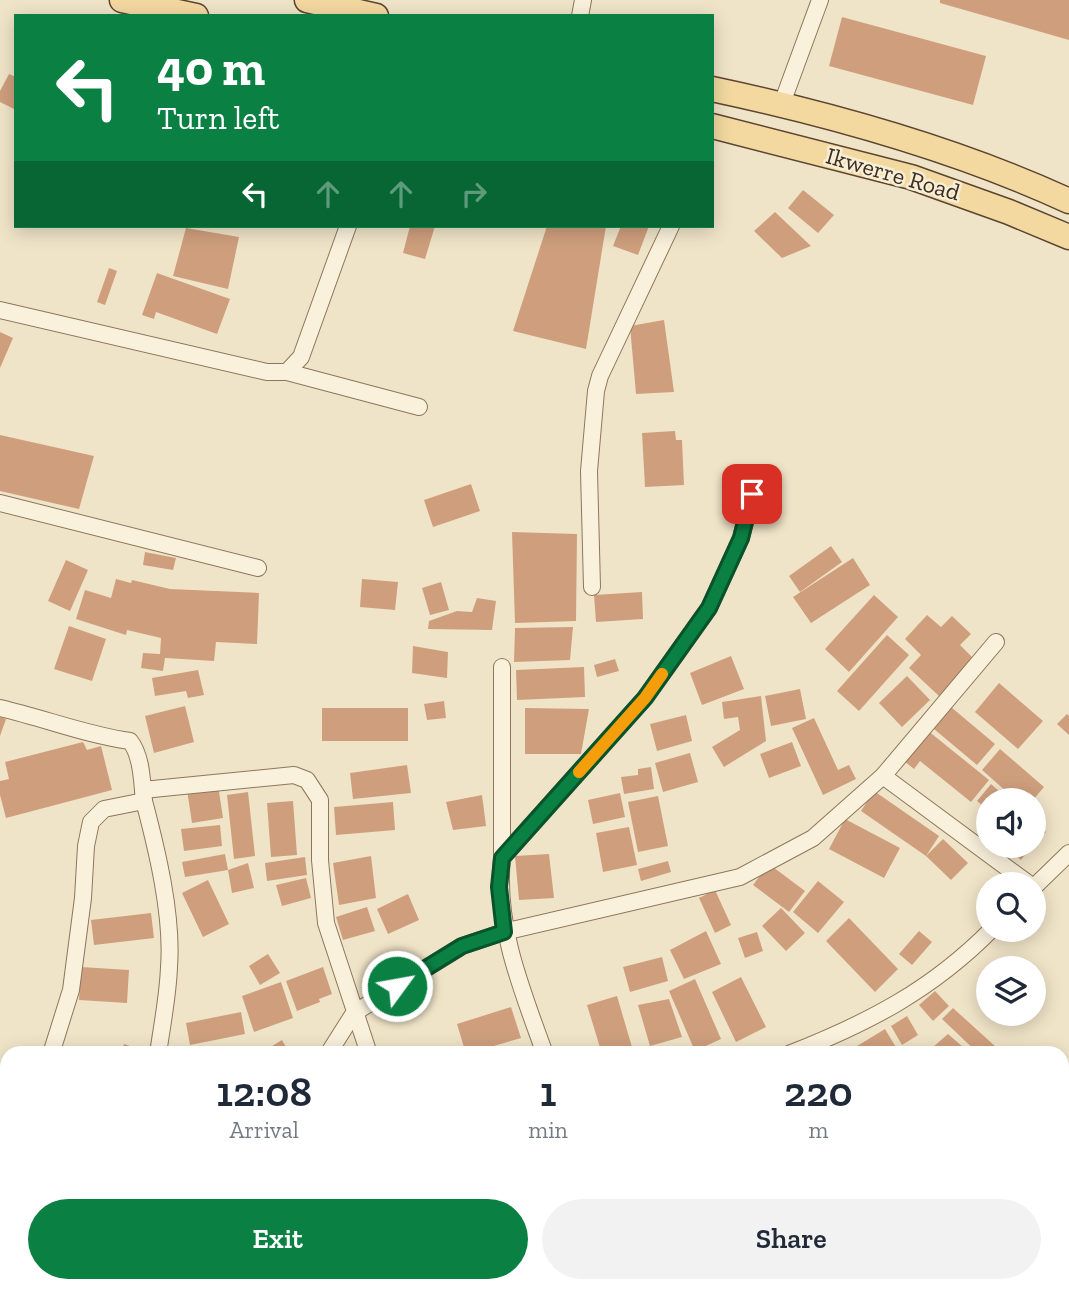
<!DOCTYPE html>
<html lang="en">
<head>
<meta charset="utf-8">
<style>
	:root { --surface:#fff; --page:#f2f2f3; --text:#1f2937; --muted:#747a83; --accent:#0b8043 }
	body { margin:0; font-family:"Zilla Slab",serif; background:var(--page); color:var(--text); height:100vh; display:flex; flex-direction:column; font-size:26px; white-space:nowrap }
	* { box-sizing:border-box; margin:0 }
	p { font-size:23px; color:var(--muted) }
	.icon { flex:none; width:38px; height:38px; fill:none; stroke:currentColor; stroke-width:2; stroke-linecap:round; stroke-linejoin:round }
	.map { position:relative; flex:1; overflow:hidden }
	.sheet { position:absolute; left:0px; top:1046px; width:1069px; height:247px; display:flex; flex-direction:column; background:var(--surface); border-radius:21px 21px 0 0; box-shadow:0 4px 18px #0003 }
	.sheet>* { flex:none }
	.banner { position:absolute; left:14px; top:14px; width:700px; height:214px; border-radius:0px; box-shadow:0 4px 18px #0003; background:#0b8043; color:#fff; overflow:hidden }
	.controls { position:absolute; left:976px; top:788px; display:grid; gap:14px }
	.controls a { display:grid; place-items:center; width:70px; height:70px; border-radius:50%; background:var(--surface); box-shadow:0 4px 18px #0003; font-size:35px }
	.pin { position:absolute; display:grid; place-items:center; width:60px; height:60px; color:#fff; margin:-30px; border-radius:14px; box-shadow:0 4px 10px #0006 }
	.me { position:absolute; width:77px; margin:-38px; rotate:58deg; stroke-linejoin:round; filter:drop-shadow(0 0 5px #0008) }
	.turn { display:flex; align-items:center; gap:24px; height:147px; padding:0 28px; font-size:32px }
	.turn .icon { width:91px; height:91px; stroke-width:2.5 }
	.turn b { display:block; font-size:49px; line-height:60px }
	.lanes { display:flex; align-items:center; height:66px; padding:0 28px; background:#0003; justify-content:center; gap:35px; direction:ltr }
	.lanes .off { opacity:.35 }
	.eta { display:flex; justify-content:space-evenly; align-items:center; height:119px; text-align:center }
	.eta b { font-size:42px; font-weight:600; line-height:49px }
	.primary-button { display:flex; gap:14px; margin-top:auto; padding:14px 28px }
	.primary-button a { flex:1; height:80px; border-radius:42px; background:var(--accent); color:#fff; font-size:28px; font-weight:600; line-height:80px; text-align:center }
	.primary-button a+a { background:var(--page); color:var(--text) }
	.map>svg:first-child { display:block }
	.building { fill:#cf9f7d }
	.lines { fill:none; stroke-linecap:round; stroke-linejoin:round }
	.street-casing { stroke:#8d765c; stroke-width:18 }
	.primary-casing { stroke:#5b4430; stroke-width:27 }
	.street { stroke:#faf1dc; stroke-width:16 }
	.primary { stroke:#f3d9a0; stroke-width:24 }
	.route-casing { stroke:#07532c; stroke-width:18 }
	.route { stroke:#0b8043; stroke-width:12 }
	.slow { stroke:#f59e0b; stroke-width:12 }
	.labels { text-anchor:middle; stroke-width:5; stroke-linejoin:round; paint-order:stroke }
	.street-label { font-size:24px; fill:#3d2e20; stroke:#f7eed8 }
</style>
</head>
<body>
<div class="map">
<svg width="1069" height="1293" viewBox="0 0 1069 1293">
	<rect width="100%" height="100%" fill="#f0e4c8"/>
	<!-- building -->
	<g class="building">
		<path d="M940 0H1069V40L940 3Z"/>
		<path d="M842 17 986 56 973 105 829 66Z"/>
		<path d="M9 74 16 77V110L0 102V91Z"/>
		<path d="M803 190 834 215 818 233 788 208Z"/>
		<path d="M775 212 811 246 782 258 754 231Z"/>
		<path d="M410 226H435L425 259 403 253Z"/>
		<path d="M547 226H606L586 349 513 331Z"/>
		<path d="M621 226H649L638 255 613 246Z"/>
		<path d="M186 228 239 237 228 289 173 276Z"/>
		<path d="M109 268 117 271 105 305 97 302Z"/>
		<path d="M157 273 230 299 217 334 156 312 154 319 142 315Z"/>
		<path d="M664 320 674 392 636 394 630 326Z"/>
		<path d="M0 332 13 338 0 368Z"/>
		<path d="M675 431 676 440H682L684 485 645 487 642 433Z"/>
		<path d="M0 435 94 456 79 509 0 491Z"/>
		<path d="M471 484 480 511 433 527 424 500Z"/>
		<path d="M512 532 577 534 576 621 515 623Z"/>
		<path d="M831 546 842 562 800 592 789 576Z"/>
		<path d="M145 552 176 558 173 570 143 565Z"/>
		<path d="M853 558 870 585 811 623 793 597Z"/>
		<path d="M66 560 88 570 70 611 48 601Z"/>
		<path d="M116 579 131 583 132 580 170 589 259 593 257 644 216 642 214 661 165 658 163 671 141 668 143 653 160 654 161 638 127 630 126 635 76 619 85 590 111 598Z"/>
		<path d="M362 579 398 582 395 610 360 607Z"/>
		<path d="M441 582 449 610 430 615 422 588Z"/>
		<path d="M642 592 643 619 596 622 594 595Z"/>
		<path d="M874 595 898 617 849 672 825 649Z"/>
		<path d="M477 598 496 601 492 630 428 629 429 621 457 611 472 612Z"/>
		<path d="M927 615 941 627 952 616 971 634 960 645 974 659 939 696 909 668 921 655 905 639Z"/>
		<path d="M69 626 106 639 92 681 54 669Z"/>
		<path d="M573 627 570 660 514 662 515 628Z"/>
		<path d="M887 635 909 655 859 711 837 691Z"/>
		<path d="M413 646 448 652 447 678 412 673Z"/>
		<path d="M731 656 744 689 702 705 690 673Z"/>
		<path d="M615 659 619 671 597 677 594 665Z"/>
		<path d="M584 667 585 697 517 700 516 670Z"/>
		<path d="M198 670 204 695 188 698 186 691 155 696 152 678Z"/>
		<path d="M907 676 930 700 902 727 879 703Z"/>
		<path d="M999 683 1043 721 1018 749 975 712Z"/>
		<path d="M800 689 806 719 771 726 765 696Z"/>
		<path d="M761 696 766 741 724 767 712 747 740 730 738 717 724 719 722 702Z"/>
		<path d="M444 701 446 718 427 720 424 704Z"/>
		<path d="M185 706 194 742 154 753 145 716Z"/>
		<path d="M951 707 995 744 977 765 934 729Z"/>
		<rect x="322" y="708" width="86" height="33"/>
		<path d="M525 708 589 709 581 754H525Z"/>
		<path d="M1067 714 1069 716V735L1057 724Z"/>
		<path d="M686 715 692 741 657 751 650 724Z"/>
		<path d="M0 717 6 719 0 736Z"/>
		<path d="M814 718 838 770 849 765 856 779 823 795 792 728Z"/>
		<path d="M927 730 989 780 971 802 920 761 914 769 903 760Z"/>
		<path d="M83 742 87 750 101 746 112 790 6 818 0 795V781L9 779 5 762Z"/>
		<path d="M792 742 801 766 769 778 760 754Z"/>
		<path d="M1000 749 1044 787 1033 800H1016L982 770Z"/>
		<path d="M690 753 698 782 663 792 655 763Z"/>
		<path d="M407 765 411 793 353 799 350 773Z"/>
		<path d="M651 767 654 789 624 794 621 777 638 775V769Z"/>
		<path d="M991 784 1009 800H989V811L977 801Z"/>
		<path d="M218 785 223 818 192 823 187 790Z"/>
		<path d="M874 791 939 836 926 856 861 811Z"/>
		<path d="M248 792 255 856 234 859 227 795Z"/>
		<path d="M620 793 625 817 593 824 588 800Z"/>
		<path d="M482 795 486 826 453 830 446 802Z"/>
		<path d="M658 796 668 846 638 852 628 802Z"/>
		<path d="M293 801 297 855 271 857 267 803Z"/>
		<path d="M393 802 395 830 336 835 334 807Z"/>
		<path d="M987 815 989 817V832L980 824Z"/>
		<path d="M845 819 900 848 884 878 829 849Z"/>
		<path d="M1034 822 1046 832 1034 845Z"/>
		<path d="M220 825 222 846 184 851 181 829Z"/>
		<path d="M629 827 637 865 603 872 596 833Z"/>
		<path d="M943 839 968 863 951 880 926 856Z"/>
		<path d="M1004 845H1021L1028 851 1021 860Z"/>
		<path d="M225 854 228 870 248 863 254 888 232 893 228 870 185 877 182 862Z"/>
		<path d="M549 854 554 898 519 900 515 856Z"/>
		<path d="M371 856 376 898 339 905 333 863Z"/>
		<path d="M305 857 307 875 267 881 265 863Z"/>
		<path d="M668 861 671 872 641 881 638 869Z"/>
		<path d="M769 864 805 891 789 912 753 885Z"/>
		<path d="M306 878 311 898 282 906 276 885Z"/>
		<path d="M208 880 229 924 203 937 182 893Z"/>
		<path d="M818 881 844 902 818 933 793 912Z"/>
		<path d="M715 890 731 925 715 933 699 898Z"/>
		<path d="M408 894 419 920 388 934 377 909Z"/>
		<path d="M367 907 375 931 343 940 336 917Z"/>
		<path d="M781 908 805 933 786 951 762 926Z"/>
		<path d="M151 913 154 938 94 945 91 920Z"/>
		<path d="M849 918 898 969 875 992 826 941Z"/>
		<path d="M706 931 721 964 684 979 670 950Z"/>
		<path d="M919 931 932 942 912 965 899 954Z"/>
		<path d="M757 932 763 951 745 958 738 938Z"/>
		<path d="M268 954 280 973 260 985 249 966Z"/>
		<path d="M662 957 668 981 630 992 623 967Z"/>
		<path d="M81 967 129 970 127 1003 79 1000Z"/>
		<path d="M323 967 332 994 319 999 320 1002 297 1011 286 981Z"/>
		<path d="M741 977 766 1027 736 1042 712 992Z"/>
		<path d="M695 979 721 1039 695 1051 669 991Z"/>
		<path d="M281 982 293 1018 254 1032 242 996Z"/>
		<path d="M935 991 949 1006 933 1021 919 1005Z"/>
		<path d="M617 996 634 1054H602L587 1005Z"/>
		<path d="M669 999 682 1037 650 1046 638 1005Z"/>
		<path d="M511 1007 521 1038 466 1054 457 1024Z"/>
		<path d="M953 1008 996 1047 990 1054H979L942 1019Z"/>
		<path d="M241 1012 245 1034 190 1045 186 1023Z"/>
		<path d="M907 1016 918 1035 902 1045 891 1026Z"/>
		<path d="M885 1029 897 1049 891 1054H850L849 1051Z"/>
		<path d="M948 1034 971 1054H925Z"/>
		<path d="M282 1040 290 1054H259Z"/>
		<path d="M124 1044 139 1049 138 1054H121Z"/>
	</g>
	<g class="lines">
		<!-- street casing -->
		<g class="street-casing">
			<g id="street">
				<path d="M580 16 583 0"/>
				<path d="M781 106 820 0"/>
				<path d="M0 310 267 372H287L301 357 348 226"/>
				<path d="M287 372 419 407"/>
				<path d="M0 503 258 568"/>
				<path d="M592 587 589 471 596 391 600 376 671 226"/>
				<path d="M0 708C44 718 86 735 130 741 142 756 142 783 144 801L104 809 91 822 86 846 83 898 71 990 51 1054"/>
				<path d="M883 776 1029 884"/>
				<path d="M143 790 294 775 307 780 320 800V860L326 923 369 1054"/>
				<path d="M144 801C157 850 173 916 169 967 168 996 162 1025 158 1054"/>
				<path d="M502 858V667"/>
				<path d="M1034 887 1069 853"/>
				<path d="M328 1054 354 1013 462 946 504 932 740 877 813 838 883 776 996 642"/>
				<path d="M545 1054C522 990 495 926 502 858L645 698 709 608 741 538 752 494"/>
				<path d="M789 1054C868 1023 932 990 992 929"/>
				<path d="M1062 1206 1069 1198"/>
				<path d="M417 1286 418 1293"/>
				<path d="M627 1286 631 1293"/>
				<path d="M13 1293 14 1286"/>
				<path d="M133 1293 139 1286"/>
				<path d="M580 1293 612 1286"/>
				<path d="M899 1293 918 1286"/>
			</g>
		</g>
		<!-- primary casing -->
		<g class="primary-casing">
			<g id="primary">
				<path d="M122 0 196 16"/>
				<path d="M307 0 376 16"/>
				<path d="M712 89C834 115 956 149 1069 201"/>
				<path d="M712 126 911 177 1009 212 1069 237"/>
			</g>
		</g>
		<!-- street -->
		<use href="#street" class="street"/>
		<!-- primary -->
		<use href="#primary" class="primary"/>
	</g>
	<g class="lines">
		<!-- route casing -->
		<g class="route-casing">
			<path id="route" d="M397 986 462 946 504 932 499 887 502 858 645 698 709 608 741 538 752 494"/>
		</g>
		<!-- route -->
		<use href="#route" class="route"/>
		<!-- slow -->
		<path class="slow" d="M579 772 645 698 662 674"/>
	</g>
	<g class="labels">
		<!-- street labels -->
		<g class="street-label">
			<text transform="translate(893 174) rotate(16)" y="8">Ikwerre Road</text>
		</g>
	</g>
</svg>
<div class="controls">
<a><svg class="icon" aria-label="sound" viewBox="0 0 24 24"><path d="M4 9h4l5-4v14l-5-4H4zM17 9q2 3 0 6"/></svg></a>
<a><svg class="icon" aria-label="search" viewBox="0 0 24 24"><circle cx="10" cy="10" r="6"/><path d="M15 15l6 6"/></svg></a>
<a><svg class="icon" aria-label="layers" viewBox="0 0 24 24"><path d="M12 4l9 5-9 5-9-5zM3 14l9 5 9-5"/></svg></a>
</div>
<div class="pin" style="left:752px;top:494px;background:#d93025"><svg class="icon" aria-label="arrive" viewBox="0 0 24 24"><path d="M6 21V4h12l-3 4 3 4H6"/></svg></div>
<svg class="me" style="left:397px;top:986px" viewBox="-20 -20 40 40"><circle r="17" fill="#0b8043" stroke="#fff" stroke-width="3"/><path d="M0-11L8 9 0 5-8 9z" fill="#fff"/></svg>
<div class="banner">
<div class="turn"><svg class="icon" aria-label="left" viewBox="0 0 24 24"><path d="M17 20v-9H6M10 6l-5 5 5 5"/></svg><div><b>40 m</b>Turn left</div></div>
<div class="lanes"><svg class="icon" aria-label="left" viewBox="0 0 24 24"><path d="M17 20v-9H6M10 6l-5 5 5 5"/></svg><svg class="icon off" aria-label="ahead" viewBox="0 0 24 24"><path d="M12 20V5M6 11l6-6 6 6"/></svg><svg class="icon off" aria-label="ahead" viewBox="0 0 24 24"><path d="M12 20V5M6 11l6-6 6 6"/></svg><svg class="icon off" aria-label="right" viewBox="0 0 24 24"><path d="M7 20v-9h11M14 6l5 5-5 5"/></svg></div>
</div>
<section class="sheet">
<div class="eta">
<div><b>12:08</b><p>Arrival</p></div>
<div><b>1</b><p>min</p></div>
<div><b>220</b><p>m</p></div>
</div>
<div class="primary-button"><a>Exit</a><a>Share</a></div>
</section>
</div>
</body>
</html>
